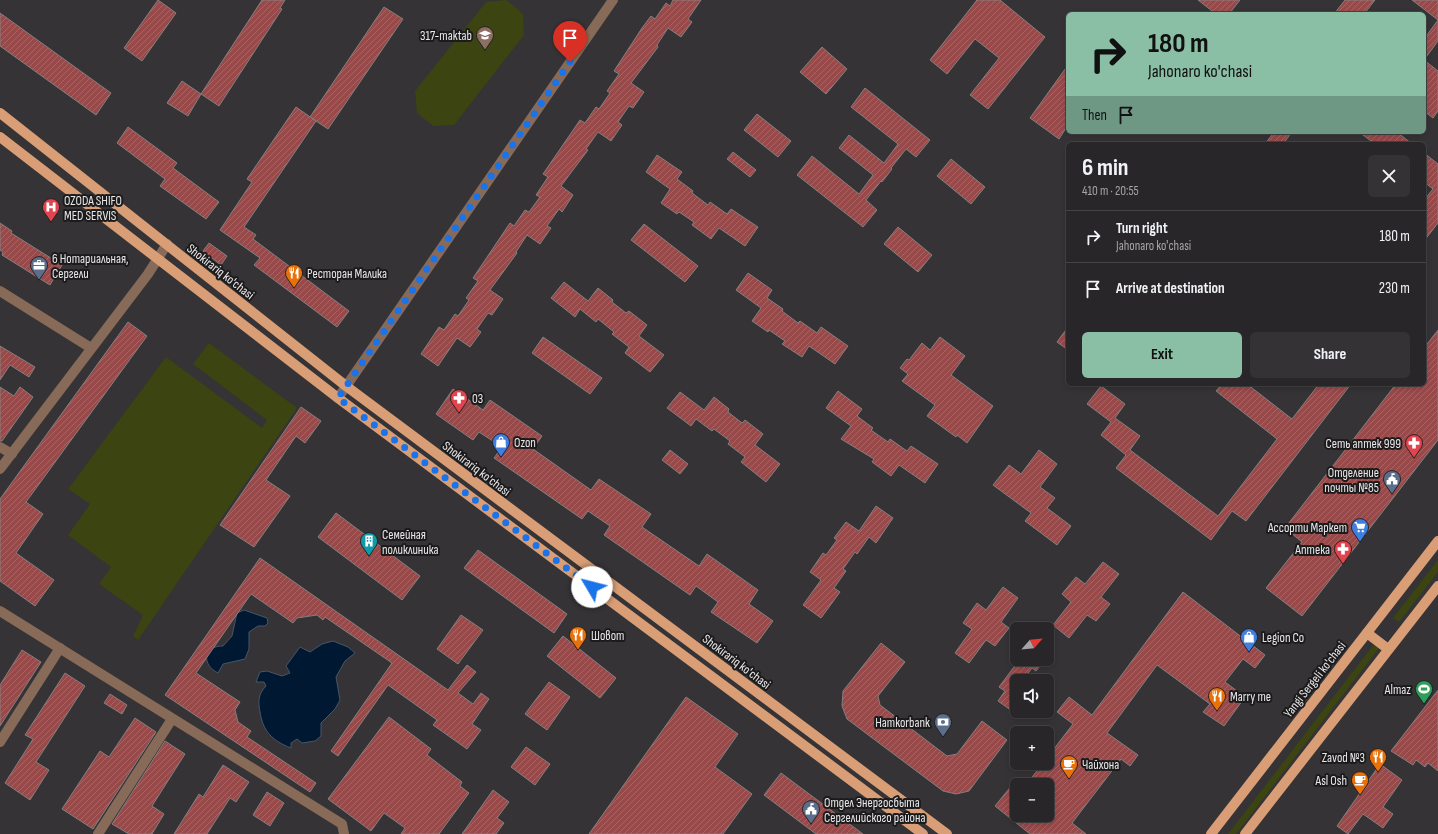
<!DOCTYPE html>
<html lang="en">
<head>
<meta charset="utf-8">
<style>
	:root { --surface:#282628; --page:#343234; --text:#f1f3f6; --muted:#a5a5a8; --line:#444345; --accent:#8abfa5 }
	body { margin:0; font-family:"Sofia Sans Condensed",sans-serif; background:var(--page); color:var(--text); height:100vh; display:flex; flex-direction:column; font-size:15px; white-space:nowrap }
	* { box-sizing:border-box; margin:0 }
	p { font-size:13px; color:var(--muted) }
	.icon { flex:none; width:22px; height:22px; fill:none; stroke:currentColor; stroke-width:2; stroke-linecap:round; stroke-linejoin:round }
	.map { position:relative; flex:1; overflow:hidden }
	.sheet { position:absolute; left:1066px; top:142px; width:360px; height:244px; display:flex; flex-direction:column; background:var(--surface); border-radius:6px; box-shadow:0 2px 6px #0003,0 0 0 1px var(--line) }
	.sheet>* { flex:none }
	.guide { position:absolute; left:1066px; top:12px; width:360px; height:122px; border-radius:6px; box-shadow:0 2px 6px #0003,0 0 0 1px var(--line); background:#8abfa5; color:#111; overflow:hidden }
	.needle { width:26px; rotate:63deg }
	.buttons { position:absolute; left:1010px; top:622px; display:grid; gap:8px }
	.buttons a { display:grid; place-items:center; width:44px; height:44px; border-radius:6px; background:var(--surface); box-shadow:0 2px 6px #0003,0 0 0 1px var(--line); font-size:20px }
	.pin { position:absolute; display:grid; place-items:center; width:34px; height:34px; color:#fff; margin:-41px -17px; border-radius:50% 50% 50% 0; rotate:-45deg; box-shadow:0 0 4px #0007 }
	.pin .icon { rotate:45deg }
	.me { position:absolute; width:44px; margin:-22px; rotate:307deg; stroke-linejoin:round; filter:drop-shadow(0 0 3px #0008) }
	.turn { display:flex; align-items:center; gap:14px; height:84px; padding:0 16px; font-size:18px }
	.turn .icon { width:52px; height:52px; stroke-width:2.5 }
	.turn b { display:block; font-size:28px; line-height:34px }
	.then { display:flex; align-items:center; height:38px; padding:0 16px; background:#0003; gap:8px; font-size:15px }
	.round { display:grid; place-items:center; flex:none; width:42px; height:42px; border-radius:6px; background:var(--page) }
	.overview { display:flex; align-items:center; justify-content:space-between; height:68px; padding:0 16px }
	h1 { font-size:24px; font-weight:700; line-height:30px }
	.action { display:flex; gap:8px; margin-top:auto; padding:8px 16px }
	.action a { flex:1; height:46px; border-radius:6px; background:var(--accent); color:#111; font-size:16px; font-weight:700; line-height:46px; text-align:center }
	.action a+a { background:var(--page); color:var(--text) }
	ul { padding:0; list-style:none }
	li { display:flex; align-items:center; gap:12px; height:52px; padding:0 16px; border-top:1px solid var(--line) }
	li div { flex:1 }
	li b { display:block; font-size:15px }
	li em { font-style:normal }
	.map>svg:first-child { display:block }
	.grass { fill:#3c4411 }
	.water { fill:#001832; stroke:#465669 }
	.building { fill:url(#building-hatch); stroke:#837f7f }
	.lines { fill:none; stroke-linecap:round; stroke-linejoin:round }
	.minor { stroke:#876a57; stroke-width:10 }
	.major { stroke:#d99e75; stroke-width:10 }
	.route { stroke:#1a73e8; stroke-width:7; stroke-dasharray:0 12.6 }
	.labels { text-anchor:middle; stroke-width:4; stroke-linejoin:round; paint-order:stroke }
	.poi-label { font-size:13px; fill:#e9e7e9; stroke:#1c1b1c; text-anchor:start }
	.street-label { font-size:13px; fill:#e9e7e9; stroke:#1c1b1c }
</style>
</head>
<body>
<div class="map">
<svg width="1438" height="834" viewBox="0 0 1438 834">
	<defs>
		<pattern id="building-hatch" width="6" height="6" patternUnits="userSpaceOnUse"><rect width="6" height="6" fill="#984a4b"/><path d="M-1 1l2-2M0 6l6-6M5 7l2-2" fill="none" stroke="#a66465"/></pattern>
	</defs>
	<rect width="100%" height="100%" fill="#353336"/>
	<!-- grass -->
	<g class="grass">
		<path d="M507 0 523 14 524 35 454 125 433 126 417 113 415 91 486 2Z"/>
		<path d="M209 343 297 408 138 640 133 636 143 615 99 584 111 567 68 535 90 504 68 489 166 357 262 428 267 420 193 364Z"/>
		<path d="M1438 560V572L1399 622 1393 618Z"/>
		<path d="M1374 644 1379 648 1236 834H1228Z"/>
	</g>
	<!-- water -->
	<g class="water">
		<path d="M244 610 267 618 268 623 265 626H258L249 632V649L245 659 223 664 218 673C202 665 202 646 223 646L232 636 237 613Z"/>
		<path d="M333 641 348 647 355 653 345 661 336 677 340 700 335 709 321 723V736L315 741 302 743 297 739 291 743V748C273 741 263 732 260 712 258 702 258 694 266 686L264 682H256L260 672 267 671 282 676 290 673 286 666 300 647 310 652 322 644Z"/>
	</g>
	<!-- building -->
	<g class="building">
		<path d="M158 0 176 13 142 61 124 48Z"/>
		<path d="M262 0H285L280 8 282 9 219 106 201 94Z"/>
		<path d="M673 0H701L688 19 692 22 681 37 668 28 657 45 658 47 631 83 644 92 633 108 629 106 618 122 622 125 611 141 598 132 586 149 588 150 561 186 573 195 562 212 559 209 547 226 551 228 540 244 527 235 516 252 517 253 490 290 503 299 492 315 488 313 477 329 481 332 470 347 457 338 438 366 421 354 439 327 444 330 455 314 458 316 469 300 466 298 478 281 473 278 510 223 514 226 525 210 529 212 540 197 536 195 548 177 543 174 580 120 585 123 596 107 599 109 610 93 607 91 619 74 614 71 642 28 651 16 655 19 666 3 670 6Z"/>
		<path d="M977 0H1000L1045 37 988 109 970 95 999 58 975 39 947 74 930 60Z"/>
		<path d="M1198 0H1240L1229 14H1216Z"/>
		<path d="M1345 0H1375L1364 14H1334Z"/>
		<path d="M1412 0H1438V41L1424 60V39L1438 20Z"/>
		<path d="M384 7 403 19 328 129 310 117Z"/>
		<path d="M0 13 111 93 96 115 0 46Z"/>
		<path d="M822 47 847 69 826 94 800 72Z"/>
		<path d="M1424 60 1438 71V111L1433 118 1424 111Z"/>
		<path d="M1068 65V125L1059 139 1030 118Z"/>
		<path d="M182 81 201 94 188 116 167 103Z"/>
		<path d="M865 88 930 140 916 157 906 149 891 168 892 169 882 182 881 181 866 200 877 210 863 227 797 175 812 156 859 194 873 175 839 148 849 135 884 163 898 144 851 107Z"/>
		<path d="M296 107 316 121 244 227 256 235 253 239 349 311 337 327 254 265 260 258 220 230 252 182 247 179Z"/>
		<path d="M757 114 791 141 778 157 744 130Z"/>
		<path d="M128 127 177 163 173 168 219 202 206 219 160 186 165 179 117 143Z"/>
		<path d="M1274 132H1292L1283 144H1265Z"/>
		<path d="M1359 132H1397L1412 144H1375Z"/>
		<path d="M733 152 756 170 750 177 727 159Z"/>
		<path d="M1424 153 1438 164V223L1424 241V200L1433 189 1424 182Z"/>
		<path d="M657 155 682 172 677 179 693 191 692 193 708 205 710 202 727 214 731 209 758 227 745 246 719 228 711 239 692 225 694 222 679 212 677 214 661 203 670 189 646 172Z"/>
		<path d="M951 159 985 187 971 204 937 176Z"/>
		<path d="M0 223 12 231 11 233 62 265 50 285 2 255 3 252 0 250Z"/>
		<path d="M644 224 698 266 685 282 631 240Z"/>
		<path d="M898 227 932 255 918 272 884 244Z"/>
		<path d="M209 243 227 256 221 265 203 251Z"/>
		<path d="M748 273 772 290 767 298 783 309 782 311 798 323 800 321 817 333 821 327 848 346 835 364 809 346 802 357 782 344 785 341 769 330 768 332 752 321 761 308 736 290Z"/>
		<path d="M564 282 588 301 598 288 613 300 612 302 626 313 629 311 647 325 639 336 664 355 650 372 625 353 629 347 612 334 614 332 598 319 596 322 580 309 575 317 551 298Z"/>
		<path d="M128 322 147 336 26 502 43 514 16 553 54 580 35 606 0 581V499Z"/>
		<path d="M1068 327V350L1057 342Z"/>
		<path d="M1438 330V440L1302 616 1266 588 1302 542 1285 528 1396 384H1424V348Z"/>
		<path d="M543 337 602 378 590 394 532 353Z"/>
		<path d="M940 337 965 356 951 375 993 406 967 443 957 435 956 437 927 416 935 405 902 381 908 374 900 368 907 359 909 360 922 343 930 350Z"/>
		<path d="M0 346 35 367 29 377 10 365 0 380Z"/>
		<path d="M1222 384H1247L1292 419 1319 384H1351L1246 521 1232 511 1211 540 1116 468 1126 455 1101 435 1111 422 1087 404 1101 386 1125 404 1115 418 1140 436 1130 450 1218 516 1277 439 1216 391Z"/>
		<path d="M0 387 14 396 20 387 33 397 2 441H0Z"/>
		<path d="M453 389 483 410 490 400 542 436 533 449 591 490 599 479 651 514 642 527 699 566 707 554 758 590 749 604 773 621 757 643 711 612 718 602 696 586 690 595 604 535 610 526 588 511 582 519 494 458 502 447 479 432 473 440 436 414Z"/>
		<path d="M838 391 862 409 857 416 873 428 871 430 888 442 890 439 907 451 911 446 938 464 925 483 899 465 891 476 872 462 874 459 841 439 851 426 826 408Z"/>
		<path d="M680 392 704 410 714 397 729 409 728 412 742 423 745 420 763 434 755 445 780 464 766 482 741 462 745 457 728 444 730 441 714 429 712 431 696 419 691 426 667 408Z"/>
		<path d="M301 407 321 421 305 443 296 436 266 480 290 496 254 547 220 525Z"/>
		<path d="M670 450 688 464 680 474 662 460Z"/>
		<path d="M1039 450 1057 464 1040 487 1055 498 1047 508 1071 526 1057 545 1025 521 1031 513 993 485 1009 465 1021 474Z"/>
		<path d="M876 506 893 518 876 543 869 537 857 554 855 552 843 569 846 571 834 588 840 592 821 618 803 605 821 580 810 572 823 553 826 555 837 540 834 538 846 522 859 531Z"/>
		<path d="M336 513 420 576 402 600 318 537Z"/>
		<path d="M478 550 567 614 554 633 464 568Z"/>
		<path d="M260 558 448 690 467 665 476 672 458 693 473 704 481 693 489 699 472 724 481 730 467 749 433 725 437 720 388 685 338 756 331 751 392 663 325 617 323 620 317 615 297 618 293 623 251 594 196 673 240 702 235 710 238 722 251 731 247 737 316 783 310 792 165 695Z"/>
		<path d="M1103 562 1119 574 1101 597 1110 604 1096 621 1087 615 1069 638 1053 625 1071 602 1062 594 1076 577 1085 584Z"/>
		<path d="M1003 587 1018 598 1001 622 1009 628 995 646 986 640 969 663 955 653 972 629 963 623 977 603 986 610Z"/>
		<path d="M1183 592 1265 655 1255 668 1243 659 1225 682 1245 697 1224 726 1203 712 1210 704 1157 665 1107 733 1138 755 1130 766 1121 759 1072 823 1086 834H1030L995 806 1017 779V815H1047V785H1026L1043 763H1047V758L1073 724 1057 712 1069 697 1092 715Z"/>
		<path d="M461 615 483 630 458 664 437 649Z"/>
		<path d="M563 636 616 678 600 698 547 656Z"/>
		<path d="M881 643 905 662 878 696 880 705 947 756 957 754 982 721 1007 740 969 791 956 794 943 791 847 719 842 706 843 691Z"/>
		<path d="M22 650 41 662 0 726V685Z"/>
		<path d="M1020 659H1045L1036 671 1032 668 1022 681H1017V704L1012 711 998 701 1005 691 999 687Z"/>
		<path d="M65 673 85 686 36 762 49 770 30 800 5 783 33 739 25 735Z"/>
		<path d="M549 682 570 697 547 730 525 714Z"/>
		<path d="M1438 690V771L1428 763 1425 767 1416 760 1413 765 1391 751Z"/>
		<path d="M110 694 127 705 122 714 104 703Z"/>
		<path d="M686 697 738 734 715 767 752 794 723 834H589Z"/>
		<path d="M389 717 431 749 427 755 462 782 460 786 469 793 439 834H401L405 828 384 813 371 831 328 799Z"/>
		<path d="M135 718 156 732 93 829 62 809 100 751 109 757Z"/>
		<path d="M165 741 185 754 152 806 164 814 152 834H129L112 824Z"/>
		<path d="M526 747 550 764 535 785 511 767Z"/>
		<path d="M1380 764 1402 780 1383 807 1393 814 1383 828 1363 814 1348 834 1337 826Z"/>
		<path d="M223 765 249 782 236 802 230 798 207 834H174L199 794 203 797Z"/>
		<path d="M781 773 863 834H816L764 795Z"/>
		<path d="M493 790 509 802 497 818 504 823 496 834H462Z"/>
		<path d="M267 792 284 803 270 826 253 815Z"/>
	</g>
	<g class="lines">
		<!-- minor -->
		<g class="minor">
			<path d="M0 291 91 348"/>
			<path d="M338 398 613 0"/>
			<path d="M0 447 12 454"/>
			<path d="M0 469 148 274 167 244"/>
			<path d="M0 611 342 824 344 834"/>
			<path d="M0 742 60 648"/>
			<path d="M98 834 172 719"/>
		</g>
		<!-- major -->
		<g class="major">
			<path d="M0 113 346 386 947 834"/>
			<path d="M0 137 338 398 923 834"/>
			<path d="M1367 633 1388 649"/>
			<path d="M1211 834 1438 541"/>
			<path d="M1245 834 1438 586"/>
		</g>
	</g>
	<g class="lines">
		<!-- route -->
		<path class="route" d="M570 62 338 398 592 587"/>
	</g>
	<!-- icons -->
	<defs>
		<g id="school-pin" transform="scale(0.9)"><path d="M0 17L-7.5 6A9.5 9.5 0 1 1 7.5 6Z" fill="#8d6e63" stroke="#1c1b1c"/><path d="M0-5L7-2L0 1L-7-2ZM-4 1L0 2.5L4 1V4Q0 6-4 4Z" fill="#fff"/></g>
		<g id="hospital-pin" transform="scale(0.9)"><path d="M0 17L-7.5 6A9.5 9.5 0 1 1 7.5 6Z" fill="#e0444e" stroke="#1c1b1c"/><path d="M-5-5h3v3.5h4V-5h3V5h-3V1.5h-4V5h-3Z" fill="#fff"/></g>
		<g id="office-pin" transform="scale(0.9)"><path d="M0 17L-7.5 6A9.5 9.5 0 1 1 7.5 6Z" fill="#5c6f8a" stroke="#1c1b1c"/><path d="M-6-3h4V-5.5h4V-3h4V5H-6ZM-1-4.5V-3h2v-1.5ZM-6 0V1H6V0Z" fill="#fff"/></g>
		<g id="restaurant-pin" transform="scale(0.9)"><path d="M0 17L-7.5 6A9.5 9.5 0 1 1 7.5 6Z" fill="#e8710a" stroke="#1c1b1c"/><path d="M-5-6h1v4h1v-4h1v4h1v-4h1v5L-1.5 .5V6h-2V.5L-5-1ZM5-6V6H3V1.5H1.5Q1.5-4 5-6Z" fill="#fff"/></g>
		<g id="pharmacy-pin" transform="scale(0.9)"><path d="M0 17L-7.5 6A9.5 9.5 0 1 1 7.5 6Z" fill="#e0444e" stroke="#1c1b1c"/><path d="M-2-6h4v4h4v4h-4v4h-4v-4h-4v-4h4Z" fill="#fff"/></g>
		<g id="shop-pin" transform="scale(0.9)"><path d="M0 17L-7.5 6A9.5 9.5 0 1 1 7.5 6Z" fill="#3f7fe0" stroke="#1c1b1c"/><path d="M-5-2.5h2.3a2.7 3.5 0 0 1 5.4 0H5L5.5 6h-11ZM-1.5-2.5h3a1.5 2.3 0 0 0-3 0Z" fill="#fff"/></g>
		<g id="civic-pin" transform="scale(0.9)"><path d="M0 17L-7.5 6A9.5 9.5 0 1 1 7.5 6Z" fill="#5c6f8a" stroke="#1c1b1c"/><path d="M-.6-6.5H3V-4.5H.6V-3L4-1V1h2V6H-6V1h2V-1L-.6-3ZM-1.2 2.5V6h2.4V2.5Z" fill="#fff"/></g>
		<g id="supermarket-pin" transform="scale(0.9)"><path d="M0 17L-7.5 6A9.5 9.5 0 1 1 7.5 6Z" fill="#3f7fe0" stroke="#1c1b1c"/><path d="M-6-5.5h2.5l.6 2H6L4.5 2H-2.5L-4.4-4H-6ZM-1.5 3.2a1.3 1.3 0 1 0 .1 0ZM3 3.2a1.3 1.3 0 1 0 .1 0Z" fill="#fff"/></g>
		<g id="building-pin" transform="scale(0.9)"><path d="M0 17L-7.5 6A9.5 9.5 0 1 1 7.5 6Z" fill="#0f9aa8" stroke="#1c1b1c"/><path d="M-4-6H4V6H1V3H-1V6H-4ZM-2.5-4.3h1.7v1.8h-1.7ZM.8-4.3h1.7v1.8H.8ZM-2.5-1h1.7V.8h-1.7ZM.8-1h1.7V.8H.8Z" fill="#fff"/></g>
		<g id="stadium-pin" transform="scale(0.9)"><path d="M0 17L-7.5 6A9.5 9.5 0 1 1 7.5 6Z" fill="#2e9e5b" stroke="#1c1b1c"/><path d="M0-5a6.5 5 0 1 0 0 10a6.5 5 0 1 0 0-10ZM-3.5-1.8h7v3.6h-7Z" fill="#fff"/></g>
		<g id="bank-pin" transform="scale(0.9)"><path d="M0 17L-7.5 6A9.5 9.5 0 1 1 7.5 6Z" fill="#5c6f8a" stroke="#1c1b1c"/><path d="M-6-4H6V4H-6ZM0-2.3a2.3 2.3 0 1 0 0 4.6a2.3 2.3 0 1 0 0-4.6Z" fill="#fff"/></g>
		<g id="cafe-pin" transform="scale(0.9)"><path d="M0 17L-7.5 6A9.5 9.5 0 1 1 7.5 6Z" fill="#e8710a" stroke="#1c1b1c"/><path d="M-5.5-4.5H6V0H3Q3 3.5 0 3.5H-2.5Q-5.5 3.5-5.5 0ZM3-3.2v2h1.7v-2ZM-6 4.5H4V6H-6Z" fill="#fff"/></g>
	</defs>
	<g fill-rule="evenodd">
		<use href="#school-pin" x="485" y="35"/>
		<use href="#hospital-pin" x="51" y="207"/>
		<use href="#office-pin" x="39" y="265"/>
		<use href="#restaurant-pin" x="294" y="273"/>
		<use href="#pharmacy-pin" x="459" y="398"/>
		<use href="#shop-pin" x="501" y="442"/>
		<use href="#pharmacy-pin" x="1414" y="443"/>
		<use href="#civic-pin" x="1392" y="479"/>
		<use href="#supermarket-pin" x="1360" y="527"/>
		<use href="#building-pin" x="369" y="541"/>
		<use href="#pharmacy-pin" x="1343" y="549"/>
		<use href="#restaurant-pin" x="578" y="635"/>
		<use href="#shop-pin" x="1249" y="637"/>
		<use href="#stadium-pin" x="1424" y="689"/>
		<use href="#restaurant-pin" x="1217" y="696"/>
		<use href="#bank-pin" x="943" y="722"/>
		<use href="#restaurant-pin" x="1378" y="757"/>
		<use href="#cafe-pin" x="1069" y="764"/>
		<use href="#cafe-pin" x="1360" y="780"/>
		<use href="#civic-pin" x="811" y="809"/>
	</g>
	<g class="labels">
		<!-- poi labels -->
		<g class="poi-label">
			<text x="472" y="40" text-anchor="end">317-maktab</text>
			<text x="64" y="205">OZODA SHIFO<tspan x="64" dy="15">MED SERVIS</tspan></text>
			<text x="52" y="263">6 Нотариальная,<tspan x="52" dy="15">Сергели</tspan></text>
			<text x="307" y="278">Ресторан Малика</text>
			<text x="472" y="403">03</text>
			<text x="514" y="447">Ozon</text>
			<text x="1401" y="448" text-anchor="end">Сеть аптек 999</text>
			<text x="1379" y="477" text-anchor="end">Отделение<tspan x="1379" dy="15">почты №85</tspan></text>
			<text x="1347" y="532" text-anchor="end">Ассорти Маркет</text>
			<text x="382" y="539">Семейная<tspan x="382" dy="15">поликлиника</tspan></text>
			<text x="1330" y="554" text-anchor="end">Аптека</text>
			<text x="591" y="640">Шовот</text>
			<text x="1262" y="642">Legion Co</text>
			<text x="1411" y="694" text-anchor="end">Almaz</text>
			<text x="1230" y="701">Marry me</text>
			<text x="930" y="727" text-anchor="end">Hamkorbank</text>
			<text x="1365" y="762" text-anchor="end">Zavod №3</text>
			<text x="1082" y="769">Чайхона</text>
			<text x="1347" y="785" text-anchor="end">Asl Osh</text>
			<text x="824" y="807">Отдел Энергосбыта<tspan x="824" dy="15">Сергелийского района</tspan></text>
		</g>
		<!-- street labels -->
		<g class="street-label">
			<text transform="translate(221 271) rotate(38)" y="5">Shokirariq ko'chasi</text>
			<text transform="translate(477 468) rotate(37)" y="5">Shokirariq ko'chasi</text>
			<text transform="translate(737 661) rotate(37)" y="5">Shokirariq ko'chasi</text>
			<text transform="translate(1314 679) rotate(-52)" y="5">Yangi Sergeli ko'chasi</text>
		</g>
	</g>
</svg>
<div class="buttons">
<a><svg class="needle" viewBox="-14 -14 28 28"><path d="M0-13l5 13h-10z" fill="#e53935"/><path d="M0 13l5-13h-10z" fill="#a5a5a8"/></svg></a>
<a><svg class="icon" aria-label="sound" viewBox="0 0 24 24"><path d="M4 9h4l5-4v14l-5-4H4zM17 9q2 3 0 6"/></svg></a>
<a>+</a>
<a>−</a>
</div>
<div class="pin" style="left:570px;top:62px;background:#d93025"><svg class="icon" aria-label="arrive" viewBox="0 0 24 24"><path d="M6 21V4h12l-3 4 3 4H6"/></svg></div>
<svg class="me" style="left:592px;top:587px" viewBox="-20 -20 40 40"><circle r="19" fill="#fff"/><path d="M0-13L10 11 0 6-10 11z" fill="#1a73e8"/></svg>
<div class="guide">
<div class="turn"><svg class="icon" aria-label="right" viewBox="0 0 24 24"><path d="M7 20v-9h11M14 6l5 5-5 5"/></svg><div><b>180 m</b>Jahonaro ko'chasi</div></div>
<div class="then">Then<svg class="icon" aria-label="arrive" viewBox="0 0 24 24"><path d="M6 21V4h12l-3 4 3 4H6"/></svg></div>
</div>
<section class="sheet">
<div class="overview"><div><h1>6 min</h1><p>410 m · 20:55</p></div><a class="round"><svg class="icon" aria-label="close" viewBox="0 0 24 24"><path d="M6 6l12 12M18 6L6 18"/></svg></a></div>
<ul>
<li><svg class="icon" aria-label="right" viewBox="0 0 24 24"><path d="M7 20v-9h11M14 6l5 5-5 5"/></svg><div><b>Turn right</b><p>Jahonaro ko'chasi</p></div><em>180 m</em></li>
<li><svg class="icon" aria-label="arrive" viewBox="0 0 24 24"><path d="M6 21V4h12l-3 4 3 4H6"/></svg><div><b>Arrive at destination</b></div><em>230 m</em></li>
</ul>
<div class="action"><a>Exit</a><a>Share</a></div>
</section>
</div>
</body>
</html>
